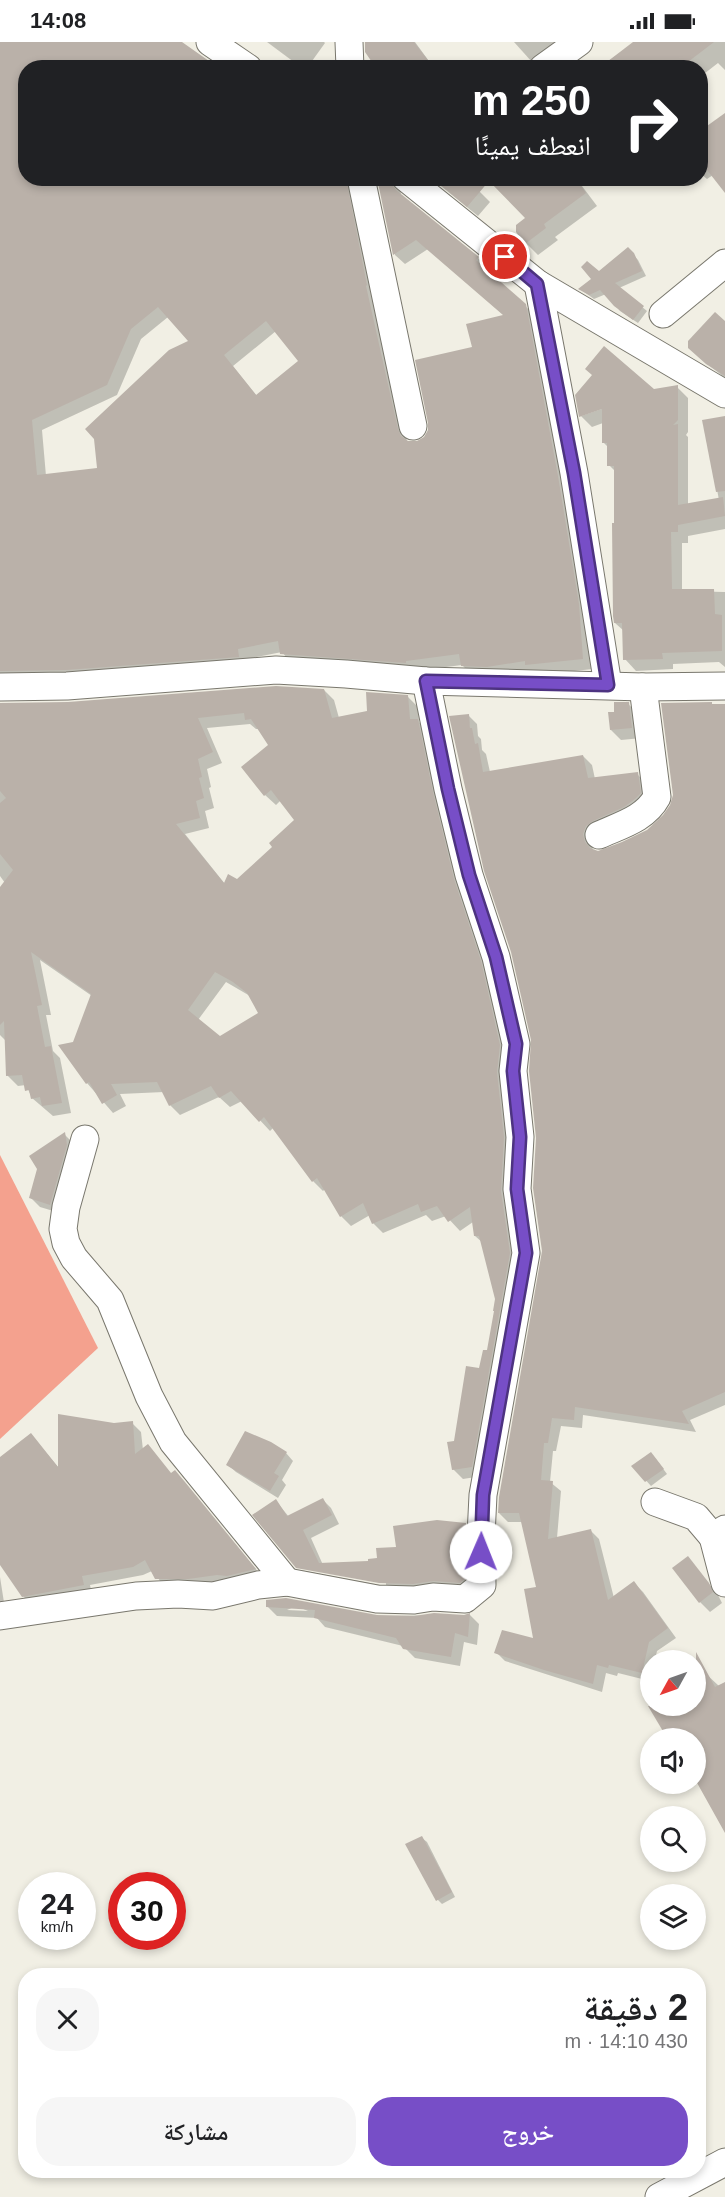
<!DOCTYPE html>
<html lang="ar">
<head>
<meta charset="utf-8">
<style>
	:root { --surface:#fff; --page:#f6f6f6; --text:#202124; --muted:#757577; --accent:#774ec7 }
	body { margin:0; font-family:Arial,"Noto Naskh Arabic",sans-serif; background:var(--page); color:var(--text); direction:rtl; height:100vh; display:flex; flex-direction:column; font-size:22px; white-space:nowrap }
	* { box-sizing:border-box; margin:0 }
	p { font-size:20px; color:var(--muted) }
	.icon { flex:none; width:33px; height:33px; fill:none; stroke:currentColor; stroke-width:2; stroke-linecap:round; stroke-linejoin:round }
	.map { position:relative; flex:1; overflow:hidden; direction:ltr }
	.sheet { position:absolute; left:18px; top:1926px; width:688px; height:210px; display:flex; flex-direction:column; background:var(--surface); border-radius:24px; box-shadow:0 3px 9px #0003; direction:rtl }
	.sheet>* { flex:none }
	.top-card { position:absolute; left:18px; top:18px; width:690px; height:126px; border-radius:24px; box-shadow:0 3px 9px #0003; direction:rtl; background:#202124; color:#fff; overflow:hidden }
	.needle { width:39px; rotate:230deg }
	.tools { position:absolute; left:640px; top:1608px; display:grid; gap:12px }
	.tools a { display:grid; place-items:center; width:66px; height:66px; border-radius:50%; background:var(--surface); box-shadow:0 3px 9px #0003; font-size:30px }
	.speed { position:absolute; left:18px; top:1830px; display:flex; gap:12px; font-size:30px; font-weight:700; text-align:center }
	.speed>* { display:grid; place-content:center; width:78px; height:78px; border-radius:50%; background:var(--surface); box-shadow:0 3px 9px #0003; line-height:1 }
	.speed small { font-size:15px; font-weight:400 }
	.speed .limit { border:9px solid #d22; background:#fff; color:#111 }
	.pin { position:absolute; display:grid; place-items:center; width:51px; height:51px; color:#fff; margin:-26px; border:3px solid #fff; border-radius:50%; box-shadow:0 2px 6px #0007 }
	.me { position:absolute; width:66px; margin:-33px; rotate:1deg; stroke-linejoin:round; filter:drop-shadow(0 0 4px #0008) }
	.turn { display:flex; align-items:center; gap:21px; height:126px; padding:0 18px; font-size:27px }
	.turn .icon { width:78px; height:78px; stroke-width:2.5 }
	.turn b { display:block; font-size:42px; line-height:51px }
	.round { display:grid; place-items:center; flex:none; width:63px; height:63px; border-radius:24px; background:var(--page) }
	.head { display:flex; align-items:center; justify-content:space-between; height:102px; padding:0 18px }
	h1 { font-size:36px; font-weight:600; line-height:45px }
	.cta { display:flex; gap:12px; margin-top:auto; padding:12px 18px }
	.cta a { flex:1; height:69px; border-radius:24px; background:var(--accent); color:#fff; font-size:24px; font-weight:600; line-height:69px; text-align:center }
	.cta a+a { background:var(--page); color:var(--text) }
	.status { display:flex; justify-content:space-between; align-items:center; height:42px; padding:0 30px; background:var(--surface); direction:ltr }
	.status svg { height:16px; fill:currentColor }
	.map>svg:first-child { display:block }
	.forest { fill:#f4a18e }
	.shadow { fill:#0003; fill-rule:evenodd }
	.building { fill:#bab1a9; fill-rule:evenodd }
	.lines { fill:none; stroke-linecap:round; stroke-linejoin:round }
	.minor-casing { stroke:#79776d; stroke-width:29 }
	.minor { stroke:#fff; stroke-width:27 }
	.route-casing { stroke:#4d3381; stroke-width:15 }
	.route { stroke:#774ec7; stroke-width:10 }
</style>
</head>
<body>
<div class="status"><b>14:08</b><svg viewBox="0 0 49 12"><path d="M0 12V9h3v3zM5 12V6h3v6zM10 12V3h3v9zM15 12V0h3v12zM26 1h20v11H26zM47 4h2v5h-2z"/></svg></div>
<div class="map">
<svg width="725" height="2155" viewBox="0 0 725 2155">
	<rect width="100%" height="100%" fill="#f1efe4"/>
	<!-- forest -->
	<path class="forest" d="M0 1113 98 1306 0 1397Z"/>
	<!-- shadow -->
	<g class="shadow">
		<path d="M0 0H178L26 26V136H350L407 399 416 401 425 396 473 306 505 274 428 207 405 222 395 213 379 136H404L400 144 401 153 478 216 488 226 485 228 536 274 593 627 537 633 473 634 462 623 415 629 292 622 282 610 247 617 0 644ZM168 275 191 300 99 427 46 434 42 388 117 353 141 297ZM276 289 301 319 257 354 233 324Z"/>
		<path d="M267 0H324L325 1 307 26H302Z"/>
		<path d="M365 0H415L434 26H371L376 22Z"/>
		<path d="M514 0H566L532 20Z"/>
		<path d="M635 0H725V28L718 21 700 35V26H599Z"/>
		<path d="M725 72V148L713 133 707 137 700 131V91Z"/>
		<path d="M431 136H466L490 160 478 174Z"/>
		<path d="M576 136 597 164 555 195 558 198 538 213 526 201Z"/>
		<path d="M628 207 638 218 646 234 619 246 647 269 638 281 620 269 606 252 594 257 580 247Z"/>
		<path d="M725 281V336L700 316Z"/>
		<path d="M677 345 688 356V390L686 393 688 395V463L719 458 704 379 725 376V487L688 494V501H682V549L725 550V625L719 620 673 622V627L636 629 625 617 624 589 615 581 616 430 609 423V406L603 400V381L592 385 581 374 654 349Z"/>
		<path d="M324 648 334 658 339 676 369 671 408 655 418 665 419 680 427 688 510 1014 520 1222 482 1434 463 1437 453 1427 455 1400 480 1328 489 1310 496 1257 483 1201 475 1194 473 1180 460 1189 446 1174 432 1179 426 1173 383 1191 373 1181 370 1173 351 1184 341 1174 325 1147 323 1149 313 1139 273 1086 270 1089 242 1059 230 1065 219 1055 180 1073 170 1063 164 1050 120 1052 126 1064 113 1071 87 1041 74 1001 92 954 40 918 51 973H46L53 1009 60 1016 71 1071 53 1074 32 1056 26 1043 18 1044 7 1033 6 999 0 993V847L5 841 0 834V662L68 661ZM250 682 256 687H259L270 703 265 753 276 763 281 758 296 778 274 805 238 839 225 842 185 792 209 786 205 769 214 766 209 746 211 745 207 727 222 721 207 686ZM226 940 250 954 260 972 220 996 198 978Z"/>
		<path d="M628 662 639 672 642 696 621 698 611 688 615 671Z"/>
		<path d="M725 662V1363L690 1378 696 1390 583 1373 582 1386 561 1384 556 1409H553L550 1440 561 1449 557 1496 590 1488 599 1497 614 1556 634 1541 643 1550 676 1596 657 1609 655 1618H651L650 1639 618 1631 617 1634 606 1631 602 1650 505 1619 496 1610 535 1598 537 1546 522 1480H508L499 1471 543 1213 533 999 512 910 486 828 468 673 477 682 478 694 481 697 482 708 486 712 490 730 583 714 592 723 595 737 637 732 646 741 649 761 592 802 593 809 598 810 622 802 648 789 665 774Z"/>
		<path d="M64 1092 74 1102 60 1171 40 1165 30 1155Z"/>
		<path d="M132 1381 141 1390 143 1408 172 1433 175 1430 184 1439 264 1537 166 1546 152 1529 143 1533 90 1543 92 1552 32 1563 23 1554 0 1521V1425L31 1393 59 1426 114 1383Z"/>
		<path d="M286 1411 293 1419 282 1438 286 1443 278 1456 236 1430 228 1423Z"/>
		<path d="M655 1416 667 1432 651 1444 634 1425Z"/>
		<path d="M323 1458 331 1466 339 1482 311 1496 323 1523 370 1520 398 1507 465 1482 474 1491V1544L422 1550 306 1533 300 1528 386 1544V1541L296 1524 276 1459 289 1475Z"/>
		<path d="M688 1516 718 1553 722 1561 710 1570 700 1560Z"/>
		<path d="M0 1535 5 1567 0 1569Z"/>
		<path d="M286 1557 376 1574 470 1573 479 1582 477 1603 464 1600 460 1624 415 1616 403 1604 325 1585 317 1576 277 1574 267 1564ZM294 1565 301 1566 308 1569 287 1568Z"/>
		<path d="M706 1632 719 1644 725 1641V1788L696 1736V1696H668L649 1662 696 1664V1637Z"/>
		<path d="M422 1796 427 1800 455 1855 442 1862 438 1858Z"/>
	</g>
	<!-- building -->
	<g class="building">
		<path d="M0 0H182L219 26H26V136H346L367 243 366 244 398 387 401 394 408 399H417L424 395 428 388V381L415 318 472 305 466 282 503 273 416 198 393 213 377 136H391L392 142 396 148 479 215 476 218 526 262 558 434 579 562 583 617 525 623V619L487 625 461 624 459 612 406 619V621L280 612 278 599 238 607 239 615 66 628 0 629ZM158 265 188 299 169 308 85 387 94 397 97 426 37 433 32 378 107 343 131 287ZM266 279 298 319 256 353 224 313Z"/>
		<path d="M365 0H414L434 26H376L365 10Z"/>
		<path d="M633 0H714L680 26H599Z"/>
		<path d="M725 71V151L700 119V89Z"/>
		<path d="M432 136H576L586 151 544 182 546 186 525 202 516 190V183L525 176 489 139 467 165Z"/>
		<path d="M628 205 634 211 642 229 615 241 644 264 633 278 614 264 600 248 589 253 578 247 591 237 581 225 587 219 599 229Z"/>
		<path d="M715 270 725 279V334L706 322 688 306V299Z"/>
		<path d="M604 304 654 347 678 343V378L673 383 678 382V463L723 455 725 474 678 483V490H671L672 547H714L715 572 722 573V609L662 611 663 617 623 618 622 581H614L613 574 612 481H614V424H607V401H602V367L579 375 575 353 592 333 585 327Z"/>
		<path d="M725 374V449L716 450 702 378Z"/>
		<path d="M276 644 324 647 332 676 367 669 366 650 408 653 410 677H418L433 750 454 837 481 919 500 1003 497 1030 504 1095 501 1149 510 1211 472 1425 452 1428 447 1400 454 1399 466 1324 479 1326 483 1308H487L494 1269H493L495 1257 479 1194H474L470 1165 448 1180 437 1164 421 1170 418 1162 372 1182 363 1161 340 1175 317 1136 312 1140 264 1075 259 1080 231 1049 219 1056 211 1044 169 1064 157 1040 111 1042 117 1053 102 1062 89 1040 86 1042 58 1003 73 1000 91 952 31 910 42 963 37 964 45 1005 51 1004 62 1061 42 1064 40 1055 31 1057 29 1048 25 1049 22 1033 6 1034 4 979 0 983V845L13 828 0 812V761L6 756 0 749V661L68 660ZM244 671 245 678 251 677 268 703 241 725 264 754 271 748 294 778 269 801 272 805 237 837 228 832 224 841 176 782 200 776 196 759 204 756 199 736 202 735 198 717 213 710 198 676ZM215 930 233 940 247 951 258 971 220 994 188 968Z"/>
		<path d="M614 660H629L632 686 610 688 608 670H614Z"/>
		<path d="M712 660V662H725V1350L682 1369 689 1382 575 1365 574 1378 552 1376 548 1401H544L541 1438 553 1439 548 1497 591 1487 608 1558 634 1539 668 1586 649 1600 642 1631 609 1623 608 1626 597 1623 593 1642 544 1628 494 1611 502 1588 533 1596 524 1547 536 1545 519 1471H498L499 1455 542 1209 533 1146 536 1096 529 1029 531 998 511 910 484 829 449 674 469 672 470 686H472L475 702 478 701 483 730 583 713 588 736 638 730 641 751 635 757 624 765 593 779 586 784 583 792 585 800 590 806 598 809 622 800 647 788 663 773 670 763 673 753 661 661Z"/>
		<path d="M65 1090 67 1103 50 1163 29 1156 37 1127 29 1114Z"/>
		<path d="M58 1372 114 1381 133 1379 135 1412 148 1402 171 1431 175 1428 256 1527 227 1534 217 1533 188 1537H155L145 1518 133 1525 82 1534 84 1543 22 1555 0 1523V1415L31 1391 58 1425Z"/>
		<path d="M245 1389 271 1400 287 1410 274 1431 279 1434 270 1449 226 1423Z"/>
		<path d="M651 1410 664 1427 645 1440 631 1424Z"/>
		<path d="M323 1456 332 1473 303 1488 319 1521 368 1519V1517L377 1516 376 1506 396 1505 393 1484 437 1478 466 1481V1536L460 1541 434 1539 413 1542 379 1541 296 1526 252 1473 276 1457 287 1474Z"/>
		<path d="M688 1514 709 1541 713 1550 699 1561 672 1526Z"/>
		<path d="M286 1556 377 1573 414 1574 434 1571 464 1573 470 1571 468 1595 455 1591 451 1615 403 1607 396 1596 314 1576 315 1568 266 1565V1558Z"/>
		<path d="M696 1610 715 1645 725 1640V1791L696 1739V1696H667L648 1664H696Z"/>
		<path d="M422 1794 452 1850 436 1859 405 1802Z"/>
	</g>
	<g class="lines">
		<!-- minor casing -->
		<g class="minor-casing">
			<g id="minor">
				<path d="M210 0 248 26"/>
				<path d="M349 0 350 26"/>
				<path d="M543 26 579 0"/>
				<path d="M361 136 413 384"/>
				<path d="M406 136 538 242 725 352"/>
				<path d="M538 242 574 431 608 643"/>
				<path d="M663 272 725 221"/>
				<path d="M0 645 67 644 276 628 346 632 426 639 643 645 725 644"/>
				<path d="M599 793C621 783 645 777 657 755L643 645"/>
				<path d="M85 1097 66 1165 63 1187 66 1201 74 1216 110 1258 149 1354 173 1400 287 1540"/>
				<path d="M655 1460 696 1475 713 1495"/>
				<path d="M725 1487 713 1495 725 1541"/>
				<path d="M0 1574 136 1554 178 1552 213 1554 258 1543 287 1540 377 1557 414 1558 433 1555 465 1557 482 1543 481 1494 483 1453 526 1211 517 1147 520 1095 513 1029 516 1002 496 915 469 833 448 747 426 639"/>
				<path d="M659 2155 725 2120"/>
			</g>
		</g>
		<!-- minor -->
		<use href="#minor" class="minor"/>
	</g>
	<g class="lines">
		<!-- route casing -->
		<g class="route-casing">
			<path id="route" d="M481 1510 483 1453 526 1211 517 1147 520 1095 513 1029 516 1002 496 915 469 833 448 747 426 639 608 643 574 431 537 242 505 215"/>
		</g>
		<!-- route -->
		<use href="#route" class="route"/>
	</g>
</svg>
<div class="tools">
<a><svg class="needle" viewBox="-14 -14 28 28"><path d="M0-13l5 13h-10z" fill="#e53935"/><path d="M0 13l5-13h-10z" fill="#757577"/></svg></a>
<a><svg class="icon" aria-label="sound" viewBox="0 0 24 24"><path d="M4 9h4l5-4v14l-5-4H4zM17 9q2 3 0 6"/></svg></a>
<a><svg class="icon" aria-label="search" viewBox="0 0 24 24"><circle cx="10" cy="10" r="6"/><path d="M15 15l6 6"/></svg></a>
<a><svg class="icon" aria-label="layers" viewBox="0 0 24 24"><path d="M12 4l9 5-9 5-9-5zM3 14l9 5 9-5"/></svg></a>
</div>
<div class="speed"><div>24<small>km/h</small></div><div class="limit">30</div></div>
<div class="pin" style="left:505px;top:215px;background:#d93025"><svg class="icon" aria-label="arrive" viewBox="0 0 24 24"><path d="M6 21V4h12l-3 4 3 4H6"/></svg></div>
<svg class="me" style="left:481px;top:1510px" viewBox="-20 -20 40 40"><circle r="19" fill="#fff"/><path d="M0-13L10 11 0 6-10 11z" fill="#774ec7"/></svg>
<div class="top-card">
<div class="turn"><svg class="icon" aria-label="right" viewBox="0 0 24 24"><path d="M7 20v-9h11M14 6l5 5-5 5"/></svg><div><b>250 m</b>انعطف يمينًا</div></div>
</div>
<section class="sheet">
<div class="head"><div><h1>2 دقيقة</h1><p>430 m · 14:10</p></div><a class="round"><svg class="icon" aria-label="close" viewBox="0 0 24 24"><path d="M6 6l12 12M18 6L6 18"/></svg></a></div>
<div class="cta"><a>خروج</a><a>مشاركة</a></div>
</section>
</div>
</body>
</html>
